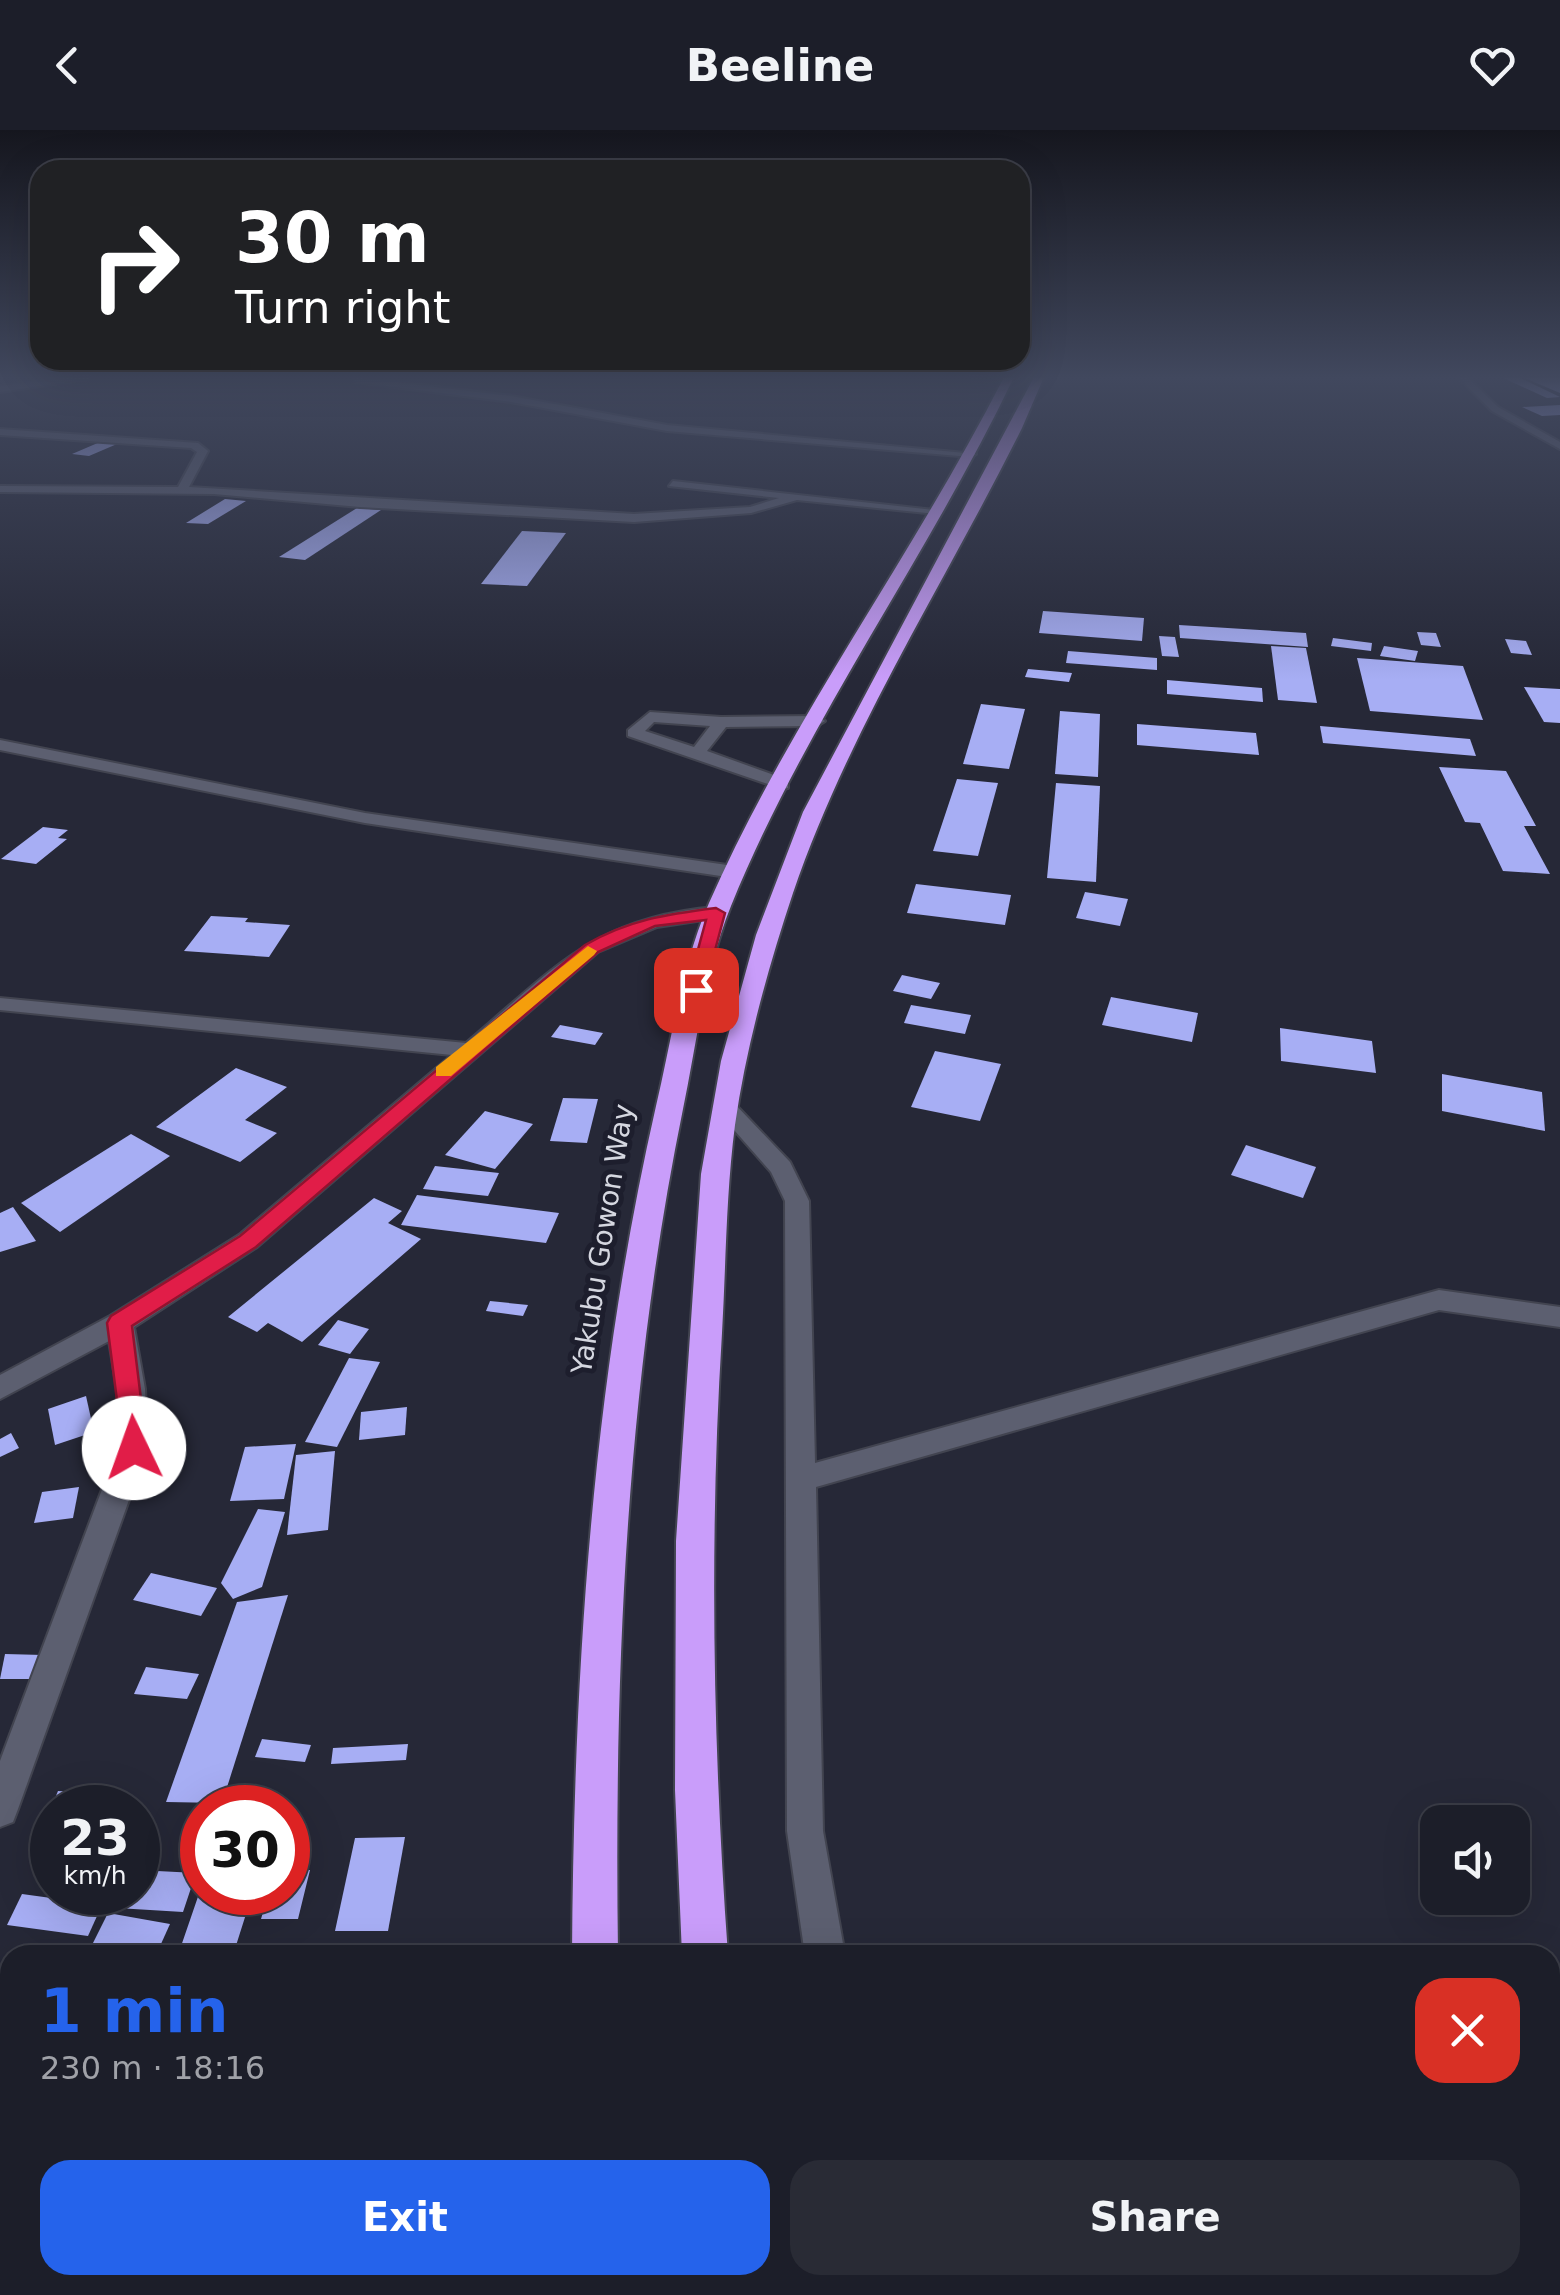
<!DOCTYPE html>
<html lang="en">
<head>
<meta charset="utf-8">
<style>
	:root { --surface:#1c1e29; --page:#292b35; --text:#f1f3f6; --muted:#a0a2a8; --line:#3a3c46; --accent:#2563eb }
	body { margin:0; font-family:"DejaVu Sans",sans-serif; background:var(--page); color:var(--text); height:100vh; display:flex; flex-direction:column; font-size:38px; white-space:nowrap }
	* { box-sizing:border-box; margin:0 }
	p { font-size:32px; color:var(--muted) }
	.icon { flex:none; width:55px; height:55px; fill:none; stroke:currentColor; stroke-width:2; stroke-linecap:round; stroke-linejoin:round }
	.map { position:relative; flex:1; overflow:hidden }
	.drawer { position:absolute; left:0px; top:1815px; width:1560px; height:350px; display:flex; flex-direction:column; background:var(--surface); border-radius:30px 30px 0 0; box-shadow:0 10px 40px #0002,0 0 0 2px var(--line) }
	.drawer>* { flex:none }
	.top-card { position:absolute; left:30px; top:30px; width:1000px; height:210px; border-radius:30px; box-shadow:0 10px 40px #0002,0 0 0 2px var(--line); background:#202124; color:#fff; overflow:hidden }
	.buttons { position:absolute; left:1420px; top:1675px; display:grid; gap:20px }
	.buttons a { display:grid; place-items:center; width:110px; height:110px; border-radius:20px; background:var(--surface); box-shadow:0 10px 40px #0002,0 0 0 2px var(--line); font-size:50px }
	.speed { position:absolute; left:30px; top:1655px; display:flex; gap:20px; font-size:50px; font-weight:700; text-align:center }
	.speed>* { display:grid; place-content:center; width:130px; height:130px; border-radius:50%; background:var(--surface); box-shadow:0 10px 40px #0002,0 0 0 2px var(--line); line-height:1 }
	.speed small { font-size:25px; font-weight:400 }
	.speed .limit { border:15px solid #d22; background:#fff; color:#111 }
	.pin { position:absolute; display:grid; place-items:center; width:85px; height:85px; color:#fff; margin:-42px; border-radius:20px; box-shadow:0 5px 15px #0006 }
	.me { position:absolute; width:110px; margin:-55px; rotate:357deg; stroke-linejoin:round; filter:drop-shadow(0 0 8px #0008) }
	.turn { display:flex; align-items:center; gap:35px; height:210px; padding:0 40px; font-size:45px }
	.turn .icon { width:130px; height:130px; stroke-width:2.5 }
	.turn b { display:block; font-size:70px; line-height:85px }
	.round { display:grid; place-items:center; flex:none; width:105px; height:105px; border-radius:30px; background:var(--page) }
	.summary { display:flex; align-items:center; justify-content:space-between; height:170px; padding:0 40px }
	h1 { font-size:60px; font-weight:700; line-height:75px; color:var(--accent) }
	.primary-button { display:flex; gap:20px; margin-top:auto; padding:20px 40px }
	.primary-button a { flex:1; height:115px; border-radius:30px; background:var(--accent); color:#fff; font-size:40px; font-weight:700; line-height:115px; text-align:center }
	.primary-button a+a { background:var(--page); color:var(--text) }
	header { display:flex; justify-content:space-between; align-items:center; height:130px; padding:0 40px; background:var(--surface); font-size:45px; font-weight:700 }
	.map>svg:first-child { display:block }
	.building { fill:#a7aef4 }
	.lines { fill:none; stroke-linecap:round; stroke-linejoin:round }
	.minor-casing { stroke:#424450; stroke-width:4 }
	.highway-casing { stroke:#424450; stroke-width:4 }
	.minor { fill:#5c5f70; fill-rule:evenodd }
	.highway { fill:#c99dfa; fill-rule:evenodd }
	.route { fill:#e11d48; stroke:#92132f; stroke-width:2.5 }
	.slow { fill:#f59e0b }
	.labels { text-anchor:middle; stroke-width:10; stroke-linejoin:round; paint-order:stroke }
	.street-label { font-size:28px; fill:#d5d7e0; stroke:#1d1e2d }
</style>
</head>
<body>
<header><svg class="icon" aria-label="back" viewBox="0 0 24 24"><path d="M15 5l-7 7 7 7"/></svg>Beeline<svg class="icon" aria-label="heart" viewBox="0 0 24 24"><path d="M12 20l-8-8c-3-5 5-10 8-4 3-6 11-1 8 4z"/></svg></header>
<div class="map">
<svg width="1560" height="2165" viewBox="0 0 1560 2165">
	<rect width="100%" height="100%" fill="#262837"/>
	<!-- building -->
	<g class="building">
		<path d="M1501 247H1518L1560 267 1547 268Z"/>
		<path d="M1522 247H1560V263Z"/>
		<path d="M1560 275V285L1542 286 1522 277Z"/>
		<path d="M100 312 117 314 89 326 72 324Z"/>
		<path d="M225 369 246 371 208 394 186 393Z"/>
		<path d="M357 378 381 380 305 430 279 427Z"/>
		<path d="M522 401 566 403 527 456 481 454Z"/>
		<path d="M1043 481 1144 488 1142 511 1039 503Z"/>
		<path d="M1179 495 1306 503 1308 517 1180 508Z"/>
		<path d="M1417 502 1436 503 1441 517 1421 515Z"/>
		<path d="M1159 506 1175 507 1179 527 1162 526Z"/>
		<path d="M1333 508 1372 513 1371 521 1331 516Z"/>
		<path d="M1505 509 1526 511 1532 525 1511 523Z"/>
		<path d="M1271 516 1306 518 1317 573 1278 570Z"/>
		<path d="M1384 516 1418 521 1415 531 1380 526Z"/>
		<path d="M1068 521 1157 528V540L1066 533Z"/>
		<path d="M1357 528 1463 536 1483 590 1370 581Z"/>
		<path d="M1028 539 1072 543 1069 552 1025 547Z"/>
		<path d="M1167 550 1262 558 1263 572 1167 564Z"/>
		<path d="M1524 557 1560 559V593L1544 592Z"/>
		<path d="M981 574 1025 579 1009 639 963 634Z"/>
		<path d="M1060 581 1100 584 1098 647 1055 644Z"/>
		<path d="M1137 594 1256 603 1259 625 1137 615Z"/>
		<path d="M1320 596 1470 609 1476 626 1323 613Z"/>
		<path d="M1439 637 1506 641 1536 696H1524L1550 744 1503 741 1480 693 1465 692Z"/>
		<path d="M957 649 998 653 978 726 933 721Z"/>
		<path d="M1056 653 1100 656 1096 752 1047 748Z"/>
		<path d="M43 697 68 700 58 708 67 709 36 734 1 729Z"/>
		<path d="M916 754 1011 765 1005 795 907 783Z"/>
		<path d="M1085 762 1128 769 1120 796 1076 788Z"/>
		<path d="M211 786 248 788 245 792 290 795 269 827 184 821Z"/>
		<path d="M902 845 940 853 931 869 893 861Z"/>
		<path d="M1111 867 1198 883 1192 912 1102 895Z"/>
		<path d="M911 875 971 885 965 904 904 893Z"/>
		<path d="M560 895 603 903 595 915 551 907Z"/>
		<path d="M1280 898 1372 911 1376 943 1281 931Z"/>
		<path d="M935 921 1001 934 980 991 911 977Z"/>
		<path d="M236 938 287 957 245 990 277 1003 240 1032 156 997Z"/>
		<path d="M1442 944 1542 962 1545 1001 1442 981Z"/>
		<path d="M563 968 598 969 587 1013 550 1011Z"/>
		<path d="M485 981 533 994 495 1039 445 1025Z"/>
		<path d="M131 1004 170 1026 60 1102 21 1073Z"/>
		<path d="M1246 1015 1316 1037 1303 1068 1231 1045Z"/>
		<path d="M435 1036 499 1043 488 1066 423 1059Z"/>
		<path d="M417 1065 559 1083 546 1113 401 1095Z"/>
		<path d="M374 1068 402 1081 388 1093 421 1109 302 1212 268 1193 257 1202 228 1187Z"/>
		<path d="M13 1077 36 1111 0 1122V1083Z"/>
		<path d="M490 1171 528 1175 523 1186 486 1181Z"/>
		<path d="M338 1190 369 1199 350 1224 318 1215Z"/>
		<path d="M349 1228 380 1232 337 1317 305 1312Z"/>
		<path d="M86 1266 94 1302 55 1315 48 1279Z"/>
		<path d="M407 1277 405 1305 359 1310 361 1282Z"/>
		<path d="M11 1303 19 1318 0 1327V1309Z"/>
		<path d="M296 1314 284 1369 230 1371 245 1317Z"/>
		<path d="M335 1321 328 1400 287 1405 296 1325Z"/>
		<path d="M79 1357 73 1388 34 1393 42 1362Z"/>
		<path d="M258 1379 285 1382 262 1457 233 1469 221 1453Z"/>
		<path d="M151 1443 217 1458 201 1486 133 1470Z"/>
		<path d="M288 1465 222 1673 166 1672 237 1472Z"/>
		<path d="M5 1524 43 1525 32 1549H0Z"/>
		<path d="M146 1537 199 1544 187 1569 134 1564Z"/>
		<path d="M262 1609 311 1615 305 1632 255 1627Z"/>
		<path d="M408 1614 406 1630 331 1634 333 1618Z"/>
		<path d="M58 1661 94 1663 88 1678H51Z"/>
		<path d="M405 1707 388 1801H335L355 1708Z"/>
		<path d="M138 1740 196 1743 183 1782 117 1778 122 1762H138Z"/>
		<path d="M288 1740H310L298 1789H261L269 1762H288Z"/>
		<path d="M202 1755V1762H253L233 1825H178Z"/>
		<path d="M22 1764 102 1775 88 1806 7 1795Z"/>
		<path d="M108 1783 170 1794 156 1825H87Z"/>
		<path d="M0 1988 10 1990V2022L0 2021Z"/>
		<path d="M8 2130 10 2155H51L50 2165H3Z"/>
	</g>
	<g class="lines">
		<!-- minor casing -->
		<g class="minor-casing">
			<g id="minor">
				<path d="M75 247H100L0 262V256Z"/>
				<path d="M353 247 511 266 667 295 976 324 971 327 667 301 511 272 355 252Z"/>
				<path d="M1458 247H1467L1498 277 1560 312V319L1492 281Z"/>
				<path d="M0 299 198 313 208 321 189 357 634 384 750 377 779 368 669 356 673 351 943 381 937 384 797 370 751 383 634 392 360 377 214 364 0 362V356L178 357 197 322 191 318 0 305Z"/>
				<path d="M650 582 721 587 817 586 825 591 817 596 726 597 707 621 788 650V658L782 659 628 606V600ZM654 592 710 596 694 617 645 601Z"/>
				<path d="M0 610 365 683 734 736 743 742 734 748 365 693 0 620Z"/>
				<path d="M716 777 726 783 723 787 657 797 598 822 257 1117 134 1197 145 1259 148 1317 18 1679 13 1692 0 1697V1631L118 1317 117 1259 109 1211 0 1269V1245L110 1186 239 1105 452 925 0 880V868L466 913C554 839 594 787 716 777Z"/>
				<path d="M724 969 732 971 790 1032 809 1071 815 1333 1439 1160 1560 1177V1197L1439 1180 816 1357 823 1701 845 1825H805L787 1701 785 1071 771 1042 713 976Z"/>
				<path d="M856 2155H902L903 2165H857Z"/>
			</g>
		</g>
		<!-- highway casing -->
		<g class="highway-casing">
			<g id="highway">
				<path d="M1004 247H1014C928 427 806 591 731 776 705 840 697 911 683 979 626 1258 614 1540 618 1825H572C574 1539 592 1256 656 976 672 909 681 837 709 773 790 589 913 426 1004 247Z"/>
				<path d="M1034 247H1044L1022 298C945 453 849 599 793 763 768 838 746 917 735 995 726 1064 726 1134 722 1203 709 1410 713 1618 728 1825H682L675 1660 676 1411 701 1044 721 931 756 805 803 682Z"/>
				<path d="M576 2155H630L631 2165H577Z"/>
				<path d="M702 2155H756L757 2165H703Z"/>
			</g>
		</g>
		<!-- minor -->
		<use href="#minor" class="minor"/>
		<!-- highway -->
		<use href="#highway" class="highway"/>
	</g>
	<!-- sky -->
	<linearGradient id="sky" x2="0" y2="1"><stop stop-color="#15161e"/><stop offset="0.45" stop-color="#41485e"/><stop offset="1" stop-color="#41485e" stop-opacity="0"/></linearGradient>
	<rect width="1560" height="550" fill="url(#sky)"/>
	<!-- route -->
	<path class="route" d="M716 778 725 783 703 865 687 860 706 790 655 796 598 822 256 1117 132 1196 147 1318 143 1325H124L107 1193 111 1186 240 1106 585 815C628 790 667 784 716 778Z"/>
	<!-- slow -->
	<path class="slow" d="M588 816 597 821 594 825 451 946H436V937Z"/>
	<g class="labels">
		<!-- street labels -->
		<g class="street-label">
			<text transform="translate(602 1109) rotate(-81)" y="10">Yakubu Gowon Way</text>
		</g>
	</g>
</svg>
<div class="buttons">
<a><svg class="icon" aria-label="sound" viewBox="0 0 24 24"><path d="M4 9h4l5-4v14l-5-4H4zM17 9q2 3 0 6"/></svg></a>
</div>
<div class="speed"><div>23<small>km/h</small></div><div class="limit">30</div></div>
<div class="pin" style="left:696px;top:860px;background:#d93025"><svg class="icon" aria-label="arrive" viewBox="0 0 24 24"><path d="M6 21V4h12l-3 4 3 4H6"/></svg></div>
<svg class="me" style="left:134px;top:1318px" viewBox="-20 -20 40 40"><circle r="19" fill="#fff"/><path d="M0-13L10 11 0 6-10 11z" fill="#e11d48"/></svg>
<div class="top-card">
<div class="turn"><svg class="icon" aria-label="right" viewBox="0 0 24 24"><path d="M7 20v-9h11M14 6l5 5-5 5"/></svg><div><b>30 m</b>Turn right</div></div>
</div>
<section class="drawer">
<div class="summary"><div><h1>1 min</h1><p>230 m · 18:16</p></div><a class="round" style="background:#d93025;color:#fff"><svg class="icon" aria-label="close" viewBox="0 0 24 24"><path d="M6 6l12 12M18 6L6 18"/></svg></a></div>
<div class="primary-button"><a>Exit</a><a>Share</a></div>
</section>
</div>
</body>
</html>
